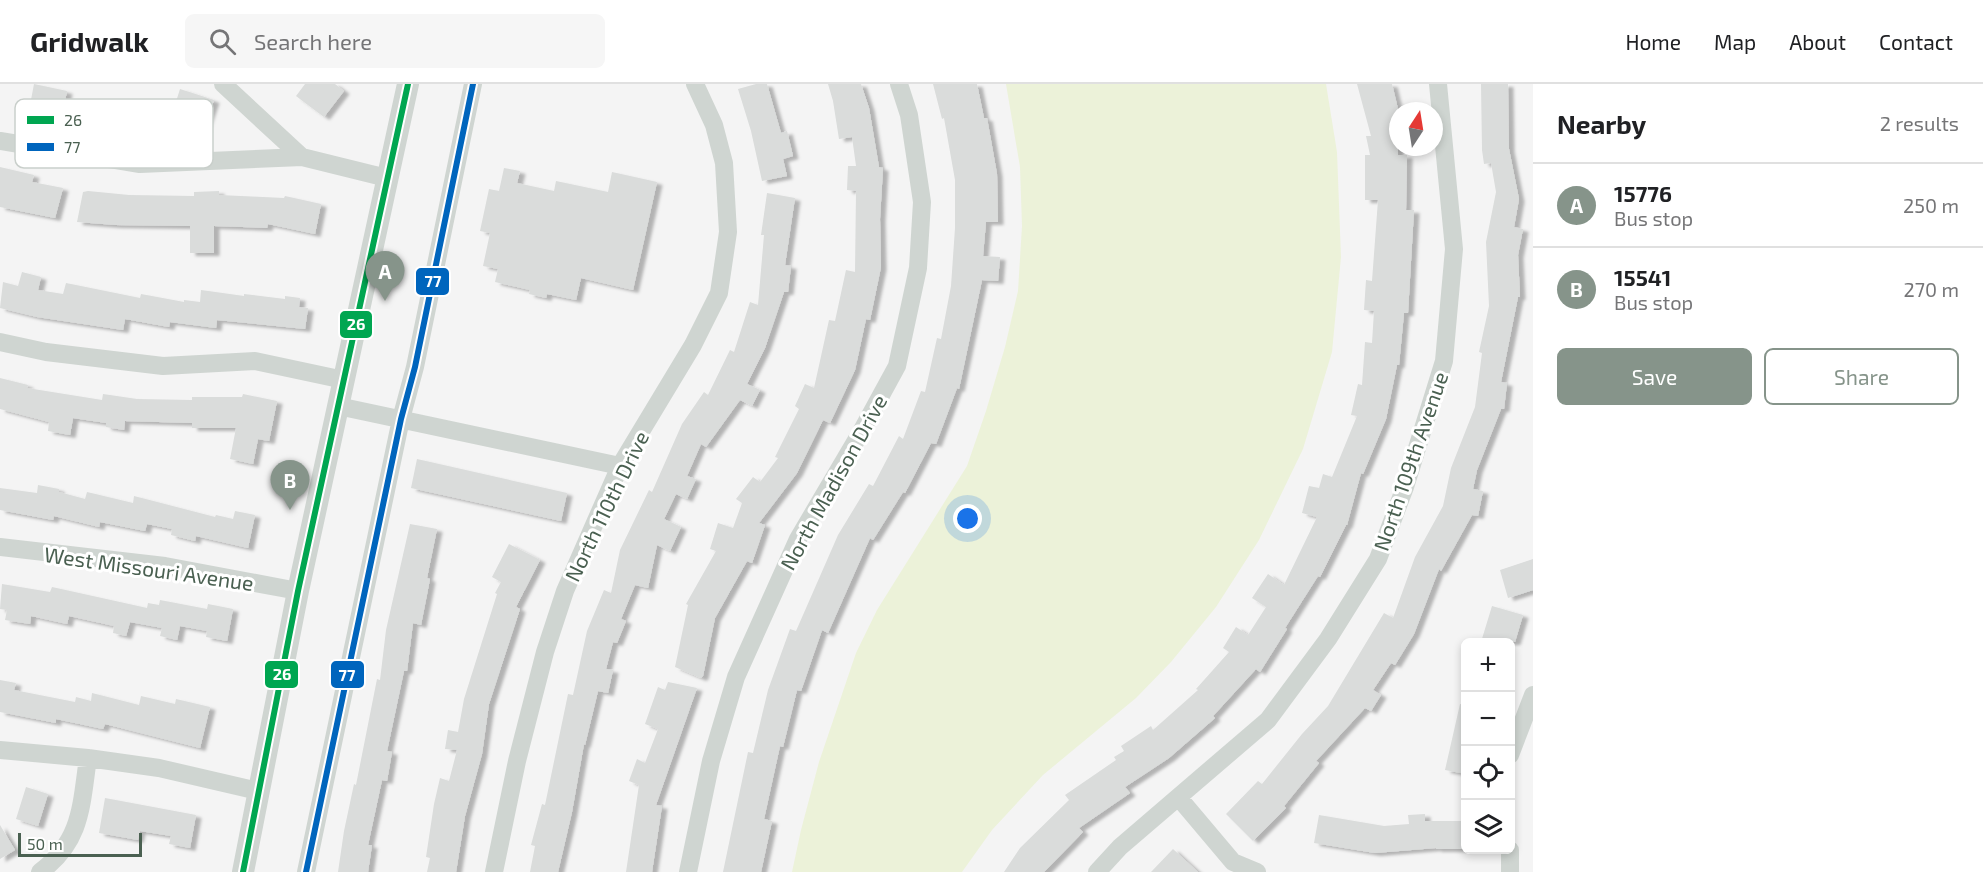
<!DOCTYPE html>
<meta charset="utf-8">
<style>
:root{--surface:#fff;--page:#f6f6f6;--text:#202124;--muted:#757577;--line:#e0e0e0;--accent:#86948a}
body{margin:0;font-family:"Exo 2",sans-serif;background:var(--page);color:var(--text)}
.controls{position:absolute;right:18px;bottom:18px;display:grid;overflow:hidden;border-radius:9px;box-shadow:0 3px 9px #0003}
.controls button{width:54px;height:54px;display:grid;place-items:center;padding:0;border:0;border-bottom:2px solid var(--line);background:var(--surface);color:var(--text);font:30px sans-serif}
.compass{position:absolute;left:1389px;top:18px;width:54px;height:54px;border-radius:50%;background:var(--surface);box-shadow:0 3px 9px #0003;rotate:12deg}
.scale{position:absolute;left:18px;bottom:15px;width:124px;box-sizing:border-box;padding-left:6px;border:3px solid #4a6051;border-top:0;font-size:16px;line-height:21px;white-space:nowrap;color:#4a6051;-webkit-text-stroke:4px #fff;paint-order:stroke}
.you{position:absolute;left:968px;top:435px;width:21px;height:21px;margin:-15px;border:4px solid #fff;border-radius:50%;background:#1a73e8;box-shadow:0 0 0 9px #1a73e833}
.badge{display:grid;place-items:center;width:39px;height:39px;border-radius:50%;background:var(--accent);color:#fff;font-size:20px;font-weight:700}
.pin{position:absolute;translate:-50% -50px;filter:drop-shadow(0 2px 3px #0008)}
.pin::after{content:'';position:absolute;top:32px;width:21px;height:18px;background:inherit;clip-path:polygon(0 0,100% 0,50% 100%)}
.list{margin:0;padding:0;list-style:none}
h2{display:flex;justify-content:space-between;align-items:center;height:78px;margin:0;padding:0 24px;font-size:26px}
h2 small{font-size:20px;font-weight:400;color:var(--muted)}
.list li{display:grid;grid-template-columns:39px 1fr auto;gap:18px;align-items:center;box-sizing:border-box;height:84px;padding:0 24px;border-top:2px solid var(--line)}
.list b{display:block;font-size:22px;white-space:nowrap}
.list p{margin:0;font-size:20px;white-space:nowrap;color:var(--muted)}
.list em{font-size:20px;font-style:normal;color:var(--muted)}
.actions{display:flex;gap:12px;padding:18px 24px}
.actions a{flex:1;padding:14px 0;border:2px solid var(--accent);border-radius:9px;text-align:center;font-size:21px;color:var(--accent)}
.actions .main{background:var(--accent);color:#fff}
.icon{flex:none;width:33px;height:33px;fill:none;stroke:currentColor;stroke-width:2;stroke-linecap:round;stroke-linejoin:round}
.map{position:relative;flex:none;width:1533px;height:788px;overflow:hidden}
header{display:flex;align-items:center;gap:36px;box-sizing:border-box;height:84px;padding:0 30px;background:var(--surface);border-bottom:2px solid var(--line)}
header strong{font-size:28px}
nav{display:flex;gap:33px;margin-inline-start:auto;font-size:21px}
.search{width:420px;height:54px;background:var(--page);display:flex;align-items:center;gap:15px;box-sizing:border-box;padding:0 21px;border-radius:9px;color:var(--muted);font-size:22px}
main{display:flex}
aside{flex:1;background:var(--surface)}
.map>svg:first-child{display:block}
</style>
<header>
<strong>Gridwalk</strong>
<div class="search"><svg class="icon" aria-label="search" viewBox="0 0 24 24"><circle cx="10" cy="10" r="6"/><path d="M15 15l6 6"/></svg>Search here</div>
<nav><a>Home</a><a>Map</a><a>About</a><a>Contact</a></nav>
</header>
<main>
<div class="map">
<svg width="1533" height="788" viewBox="0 0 1533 788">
<defs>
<filter id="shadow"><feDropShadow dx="5.5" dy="3" stdDeviation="1.5" flood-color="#0004"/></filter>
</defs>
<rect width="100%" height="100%" fill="#f4f4f4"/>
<path fill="#ecf2d9" d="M1006,0H1326L1337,68L1341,173L1332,268L1303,365L1259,456L1216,523L1171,578L1136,614L1043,691L992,746L962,788H792L801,746L819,678L856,569L877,526L967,382L986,327L1005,263L1018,207L1022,142L1020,83Z"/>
<path fill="#dadcdb" filter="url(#shadow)" d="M34,0L67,7L63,28L30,21Z
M305,0H335L344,7L324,33L296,12Z
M756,0H767L781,49L787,47L793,72L783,75L787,92L762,97L751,47L738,5Z
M828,0H861L869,24L879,83L883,84L880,135L881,183L870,236L866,235L855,286L830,339L823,336L797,389L759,439L765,441L752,479L747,477L715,534L703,592L701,594L675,583L688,521L686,520L716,467L710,465L718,439L733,444L742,419L736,415L753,393L760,398L778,374L775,373L799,325L795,322L805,300L814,304L829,236L835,237L846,186L855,188L856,107L847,106L848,82H856L852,53L839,55L833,17Z
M933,0H977L984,34H987L997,90L998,138H986L983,172L1000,173L998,197L982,196L959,305L957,304L936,360L931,359L905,409L903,408L873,456L870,454L828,549L822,546L801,607L797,606L783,663L780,662L764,735L772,737L761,788H723L748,668L753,669L768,606L790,545L796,547L838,451L869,400L873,402L899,352L903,355L921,307L925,308L937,254L941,255L951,202L955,144V96L944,34L942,35Z
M1357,0H1392L1398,25V71H1407L1406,126H1414L1408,229H1404L1399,281H1397L1386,335L1363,390L1361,389L1347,441H1346L1320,493L1318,492L1285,544L1287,545L1260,588L1256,585L1213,632L1215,634L1169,674L1125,703L1130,709L1079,744L1083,748L1044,788H1004L1020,764L1069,716L1065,711L1116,676L1114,673L1124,667L1121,662L1151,642L1153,646L1198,606L1196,605L1229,568L1223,564L1236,543L1248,551L1266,523L1252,514L1268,490L1284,501L1317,433L1302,429L1309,402L1319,404L1323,390L1332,393L1357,332L1351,331L1358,300L1362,301L1365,258L1372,259L1374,227L1364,226L1366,196L1372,197L1378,116H1365V71H1370L1366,52H1371Z
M1481,0H1508L1509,65L1519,115L1514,143L1523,145L1518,171L1520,213H1518L1501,298L1507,299L1504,325H1501L1477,386L1473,405L1483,407L1478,432L1472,431L1441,487L1439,485L1414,550L1395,581L1391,579L1373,606L1381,611L1371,627L1365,624L1316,677L1319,679L1284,722L1286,724L1253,757L1226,730L1258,697L1262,700L1302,650L1328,622L1384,529L1393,534L1415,473L1443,422L1451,384L1475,323L1482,269L1479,268L1489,222L1486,158L1496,108L1491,79L1484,80L1482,66Z
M180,5L214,16L203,49L168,37L166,42L150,36L156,18L174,24Z
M0,83L34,91L32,98L63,104L55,134L0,123Z
M504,84L520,87L517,99L554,107L556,97L608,108L612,88L657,98L633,206L581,194L576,216L547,210L546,214L529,210L530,206L495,198L498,185L483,182L490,149L480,147L489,105L499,107Z
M88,107L129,111L194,112V108L219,107V111L284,114L285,112L321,120L315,150L268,140L267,144L214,142V169H190V142L116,141L77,138L83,108Z
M767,109L795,114L785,181L791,182L788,208H784L765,264L747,300L760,306L752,322L740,316L706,363L701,360L687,392L696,395L687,415L676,410L664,435L681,443L670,467L657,461L648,504L635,501L621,535L626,537L617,559L613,558L606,585L613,586L608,609L598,607L585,661L584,660L572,728L558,788H530L535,762L531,761L542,720L545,721L568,610L573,611L587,547L604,506L611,509L620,466L649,406L652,408L682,340L704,308L708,311L730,266L734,268L750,218L758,221L764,151H761Z
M22,188L41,193L38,206L63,210L66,199L140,214L141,210L184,218V216L200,218L201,206L244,212V210L285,215V212L300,214L299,223L308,224L305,245L217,236L216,244L170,238L169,243L125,235L123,246L37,233L0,224L3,198L18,202Z
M0,294L28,301L27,304L102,316L103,310L137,315L192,316V313H242L243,310L277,317L269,357L258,355L253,380L230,375L236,344H192V339L125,337L124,346L106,343V339L73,334L70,351L48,347L49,338L0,325Z
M417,375L567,409L561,437L411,404Z
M38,401L59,405V408L85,415L87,408L133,419L134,412L215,433L216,431L233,435L235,427L255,431L248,464L196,452L195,457L171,451L172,445L147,440L145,447L100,438L99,443L54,432L53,436L0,426V404L37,409Z
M410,440L437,445L427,494L430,495L421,541L413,539L407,587H404L387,667L392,668L387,697L382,696L368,761H372L368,788H338L344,747L354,700L356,701L377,595L380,596L386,546Z
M509,460L540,476L516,523L520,525L489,620L482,670L465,732L456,788H427L430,774L426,773L434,720L440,694L449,697L457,666L445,665L448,646L458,648L464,615L497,510L495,509L501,498L492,493Z
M1533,475V506L1508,514L1500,486Z
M2,500L50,508L52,503L147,524L148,519L159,521L160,516L207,525L208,520L233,525L227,557L206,553L207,547L180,542L177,556L160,552L162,544L130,538L126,552L113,549L114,542L69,532L67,540L31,532L30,540L5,536L7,526L0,525Z
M1492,522L1523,531L1515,558H1481Z
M0,596L16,599L14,606L75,618L76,613L91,617L92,609L139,621L141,612L175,620L176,615L210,623L200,664L105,640L103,645L56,635V639L0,628Z
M668,598L697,604L656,721L662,722L652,788H626L639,701L629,697L637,675L645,679L658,645L645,640L658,603L665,606Z
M1460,620L1466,621V690L1445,686Z
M26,703L48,710L38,742L16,735Z
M105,714L196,731L190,764L169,760L171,752L140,747L138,756L99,749Z
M1425,730V737H1466V765H1436V764L1375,769L1314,759L1319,731L1384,742L1409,740L1408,731Z
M0,741L15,766L0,775Z
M1173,765L1198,788H1151Z"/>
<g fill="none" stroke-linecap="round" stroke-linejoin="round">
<path stroke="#cfd5d1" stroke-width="18" d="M223,0L302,73L387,94
M0,57L140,80L302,73
M0,258L46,268L163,282L255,277L344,296
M338,322L620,382
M0,463L165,482L298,507
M0,666L88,674L159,684L258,707
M1510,671L1533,611
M1179,714L1233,778L1257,788
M40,788C82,757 81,722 88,674
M306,788L401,335L415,283L473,0
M494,788L517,677L545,568L565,507L620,382L693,261L719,209L728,148L724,79L714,41L695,0
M688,788L711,677L736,593L798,455L861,348L897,282L918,184L922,118L909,31L899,0
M1097,788L1120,763L1268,636L1328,555L1378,475L1405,403L1444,277L1454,165L1438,0
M1510,788V766"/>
<path stroke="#cfd5d1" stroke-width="22" d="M243,788L298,507L408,0"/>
<g stroke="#fff" stroke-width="10">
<path id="bus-1" d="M243,788L298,507L408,0"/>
</g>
<g stroke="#fff" stroke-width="10">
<path id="bus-2" d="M306,788L401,335L415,283L473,0"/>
</g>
<use href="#bus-1" stroke="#00a651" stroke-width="6"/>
<use href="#bus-2" stroke="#0065bd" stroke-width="6"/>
</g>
<g text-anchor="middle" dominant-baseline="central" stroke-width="6" stroke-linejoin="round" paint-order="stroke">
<g font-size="21" fill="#4a6051" stroke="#fff">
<text transform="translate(1410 377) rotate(-71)">North 109th Avenue</text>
<text transform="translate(833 398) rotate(-61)">North Madison Drive</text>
<text transform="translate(606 422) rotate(-64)">North 110th Drive</text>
<text transform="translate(149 484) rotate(8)">West Missouri Avenue</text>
</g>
</g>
<rect x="15" y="15" width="198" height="69" rx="9" fill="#fff" stroke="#c9cfcb" stroke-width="1.5"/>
<rect x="27" y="32" width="27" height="8" fill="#00a651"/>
<rect x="27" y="59" width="27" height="8" fill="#0065bd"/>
<g font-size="16" fill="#4a6051">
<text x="64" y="42">26</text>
<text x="64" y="69">77</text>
</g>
<g stroke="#fff" stroke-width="2">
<rect x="415" y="183" width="35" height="29" rx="6" fill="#0065bd"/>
<rect x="339" y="226" width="34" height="29" rx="6" fill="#00a651"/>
<rect x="264" y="576" width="35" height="29" rx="6" fill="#00a651"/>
<rect x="330" y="576" width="35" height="29" rx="6" fill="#0065bd"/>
</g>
<g font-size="16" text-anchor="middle" font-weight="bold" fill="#fff">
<text x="433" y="203">77</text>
<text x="356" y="246">26</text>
<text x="282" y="596">26</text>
<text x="347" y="597">77</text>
</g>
</svg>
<div class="controls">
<button>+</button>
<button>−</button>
<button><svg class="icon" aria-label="locate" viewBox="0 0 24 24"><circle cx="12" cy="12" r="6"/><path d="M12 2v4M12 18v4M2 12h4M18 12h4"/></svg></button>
<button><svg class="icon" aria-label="layers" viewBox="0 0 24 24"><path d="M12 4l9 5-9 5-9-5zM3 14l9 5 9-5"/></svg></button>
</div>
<svg class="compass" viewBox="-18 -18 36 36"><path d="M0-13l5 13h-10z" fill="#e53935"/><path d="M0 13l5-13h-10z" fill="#757577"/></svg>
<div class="scale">50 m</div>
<div class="you"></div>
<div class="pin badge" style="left:385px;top:217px">A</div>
<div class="pin badge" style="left:290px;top:426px">B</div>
</div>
<aside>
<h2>Nearby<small>2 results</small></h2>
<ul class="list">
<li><span class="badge">A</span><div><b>15776</b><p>Bus stop</p></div><em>250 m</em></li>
<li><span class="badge">B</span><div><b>15541</b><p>Bus stop</p></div><em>270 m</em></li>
</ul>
<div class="actions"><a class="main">Save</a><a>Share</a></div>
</aside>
</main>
